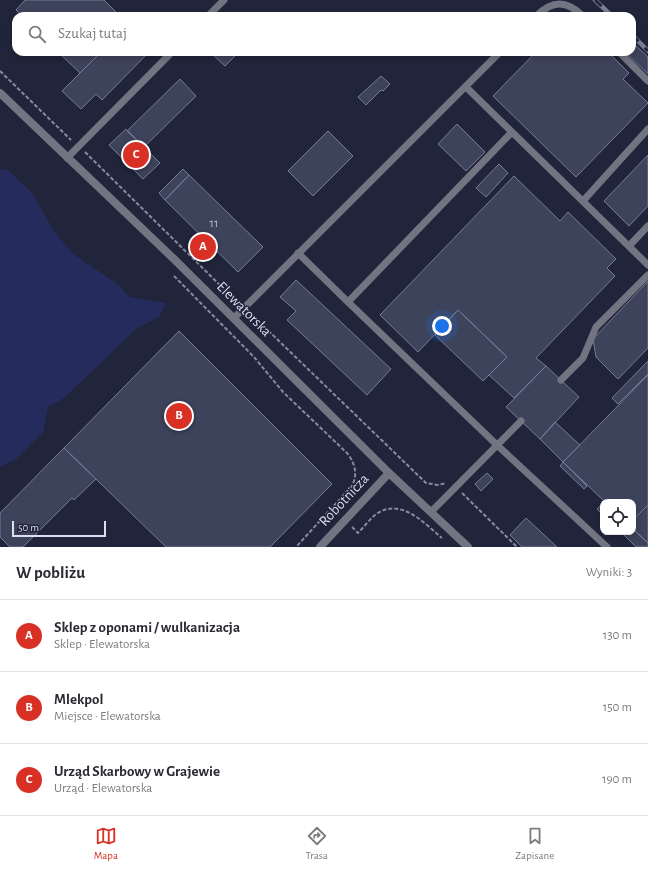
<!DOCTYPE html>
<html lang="pl">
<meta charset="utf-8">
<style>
:root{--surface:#fff;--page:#f7f7f7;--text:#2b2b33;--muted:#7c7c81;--line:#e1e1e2;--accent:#d93025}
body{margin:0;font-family:"Alegreya Sans",sans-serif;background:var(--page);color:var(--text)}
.controls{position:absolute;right:12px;bottom:12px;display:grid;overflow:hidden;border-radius:8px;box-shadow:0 2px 6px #0003}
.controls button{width:36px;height:36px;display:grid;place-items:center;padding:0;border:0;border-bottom:1px solid var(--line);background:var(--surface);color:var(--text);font:20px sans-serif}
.scale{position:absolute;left:12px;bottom:10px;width:94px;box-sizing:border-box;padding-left:4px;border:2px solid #dbdfee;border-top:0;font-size:11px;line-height:14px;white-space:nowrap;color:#dbdfee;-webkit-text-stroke:3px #21253b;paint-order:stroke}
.you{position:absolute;left:442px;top:326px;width:14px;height:14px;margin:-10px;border:3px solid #fff;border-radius:50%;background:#1a73e8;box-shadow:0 0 0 6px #1a73e833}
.badge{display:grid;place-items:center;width:26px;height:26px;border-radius:50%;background:var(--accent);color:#fff;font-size:13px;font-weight:700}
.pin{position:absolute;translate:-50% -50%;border:2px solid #fff;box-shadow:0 1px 4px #0006}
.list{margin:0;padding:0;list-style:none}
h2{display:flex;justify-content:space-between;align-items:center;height:52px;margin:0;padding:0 16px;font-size:17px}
h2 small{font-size:13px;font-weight:400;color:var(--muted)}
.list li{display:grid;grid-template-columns:26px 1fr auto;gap:12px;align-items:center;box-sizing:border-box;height:72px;padding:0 16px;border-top:1px solid var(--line)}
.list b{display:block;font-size:15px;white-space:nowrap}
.list p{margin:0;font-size:13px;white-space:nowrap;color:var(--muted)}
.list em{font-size:13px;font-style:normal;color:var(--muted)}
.icon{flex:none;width:22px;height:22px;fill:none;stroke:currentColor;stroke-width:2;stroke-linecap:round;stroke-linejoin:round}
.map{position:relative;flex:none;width:648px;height:547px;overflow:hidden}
.search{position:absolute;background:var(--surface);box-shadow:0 2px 6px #0003;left:12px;right:12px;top:12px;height:44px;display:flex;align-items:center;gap:10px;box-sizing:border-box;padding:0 14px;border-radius:12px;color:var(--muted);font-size:15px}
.sheet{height:268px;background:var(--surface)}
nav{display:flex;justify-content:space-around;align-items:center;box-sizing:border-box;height:56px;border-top:1px solid var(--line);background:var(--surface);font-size:11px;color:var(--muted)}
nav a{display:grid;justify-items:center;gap:2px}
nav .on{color:var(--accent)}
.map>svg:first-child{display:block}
</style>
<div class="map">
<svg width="648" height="547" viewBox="0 0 648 547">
<rect width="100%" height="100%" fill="#21253b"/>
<path fill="#252b5d" d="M0,169L8,170L32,193L55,233L73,254L119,285L129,297L166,303L159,317L136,329L64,398L48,407L43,432L16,459L0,467Z"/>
<path fill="#3e435c" stroke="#757c97" d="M25,0H104L120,16H22L16,10Z
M632,42L648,57V74L625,52H632Z
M58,52H101L80,73Z
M101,52H149L102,100L96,94L81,109L62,91Z
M210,52H239L225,66Z
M536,52H608L629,73L623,79L648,103L576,177L493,96Z
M381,76L390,84L383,91L381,90L366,105L358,97Z
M180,79L196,96L144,147L127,131Z
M457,124L485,152L466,171L438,144Z
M126,129L160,163L143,179L109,145Z
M328,131L353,156L313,196L288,171Z
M648,155V206L629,226L604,201Z
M499,164L508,173L486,197L476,188Z
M183,169L189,175L165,200L159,193Z
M189,175L263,247L238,272L165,200Z
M514,176L560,221L568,212L616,259L607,268L615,276L536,358L546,366L514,398L489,375L507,357L458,310L418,352L380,315Z
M296,280L391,369L367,395L287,320L296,311L280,297Z
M648,281V348L618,379L596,357L593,339Z
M458,310L507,357L483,381L435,335Z
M179,331L332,484L270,547H166L64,448Z
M648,361V374L618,404L612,398Z
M546,366L579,397L540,439L506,407Z
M648,375V505L633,520V502H605L563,462Z
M555,422L580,445L563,462L540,439Z
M64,448L96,479L74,500L72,498L23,547H10L0,537V513Z
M563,462L587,486L584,489L560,466Z
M487,473L493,479L481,491L475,484Z
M603,503V515L597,509Z
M648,505V543L633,529V520Z
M526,518L557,547H522L510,535Z
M633,529L648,543V547H636L621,532H633Z"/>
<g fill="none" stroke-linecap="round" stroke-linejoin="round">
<path stroke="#878b9d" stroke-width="2" stroke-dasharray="4 2" stroke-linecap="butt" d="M0,71L71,140
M85,152L237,302
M174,276L254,357L283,392L347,453C355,463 358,474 352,486L296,547
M251,314L426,483L438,485L446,483
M462,493L517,547
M332,508L339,514
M352,527L358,533C364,527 369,520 375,515C400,496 424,523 442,538"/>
<path stroke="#727581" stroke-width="7" d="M208,16L224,0
M536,16C553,0 566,0 583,16
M619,52L648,81
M466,87L648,265
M512,132L348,302L497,445L607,547
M67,158L172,52
M583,201L648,129
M629,246L648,226
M298,253L348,302
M234,318L500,52
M561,380L583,358L596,327L648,275
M431,512L521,421"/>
<path stroke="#727581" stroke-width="8" d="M0,93L175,260L389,473"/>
<path stroke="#727581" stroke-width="8" d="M320,547L389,473L468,547"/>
<g stroke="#7b7f91" stroke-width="4.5">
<path id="rail" d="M595,0L612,16
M632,35L648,51"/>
</g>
<use href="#rail" stroke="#21253b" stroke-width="3" stroke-dasharray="9" stroke-linecap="butt"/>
</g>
<g text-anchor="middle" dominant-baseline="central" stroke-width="3" stroke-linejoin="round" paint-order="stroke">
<g font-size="13" fill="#b4b8ca">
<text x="214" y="223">11</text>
</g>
<g font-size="15" fill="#dbdfee" stroke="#21253b">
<text transform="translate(244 309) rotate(45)">Elewatorska</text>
<text transform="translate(344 500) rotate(-47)">Robotnicza</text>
</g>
</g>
</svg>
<div class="controls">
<button><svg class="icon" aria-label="locate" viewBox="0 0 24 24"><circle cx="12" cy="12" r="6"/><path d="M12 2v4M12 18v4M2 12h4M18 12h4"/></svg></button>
</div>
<div class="scale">50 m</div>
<div class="you"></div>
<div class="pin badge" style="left:203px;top:247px">A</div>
<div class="pin badge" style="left:179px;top:416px">B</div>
<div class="pin badge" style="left:136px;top:155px">C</div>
<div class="search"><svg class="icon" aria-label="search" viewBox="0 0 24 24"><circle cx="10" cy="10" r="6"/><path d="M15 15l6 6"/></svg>Szukaj tutaj</div>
</div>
<section class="sheet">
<h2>W pobliżu<small>Wyniki: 3</small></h2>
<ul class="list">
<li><span class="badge">A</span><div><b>Sklep z oponami / wulkanizacja</b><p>Sklep · Elewatorska</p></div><em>130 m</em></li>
<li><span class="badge">B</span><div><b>Mlekpol</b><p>Miejsce · Elewatorska</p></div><em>150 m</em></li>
<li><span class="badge">C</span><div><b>Urząd Skarbowy w Grajewie</b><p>Urząd · Elewatorska</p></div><em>190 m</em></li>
</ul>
</section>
<nav>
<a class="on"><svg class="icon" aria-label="map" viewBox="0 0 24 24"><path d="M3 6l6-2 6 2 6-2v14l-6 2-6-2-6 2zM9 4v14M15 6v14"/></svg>Mapa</a>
<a><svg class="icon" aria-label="directions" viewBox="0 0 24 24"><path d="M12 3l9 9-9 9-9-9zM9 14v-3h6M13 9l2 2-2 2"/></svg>Trasa</a>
<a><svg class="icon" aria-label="saved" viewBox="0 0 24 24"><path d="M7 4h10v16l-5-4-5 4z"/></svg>Zapisane</a>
</nav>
